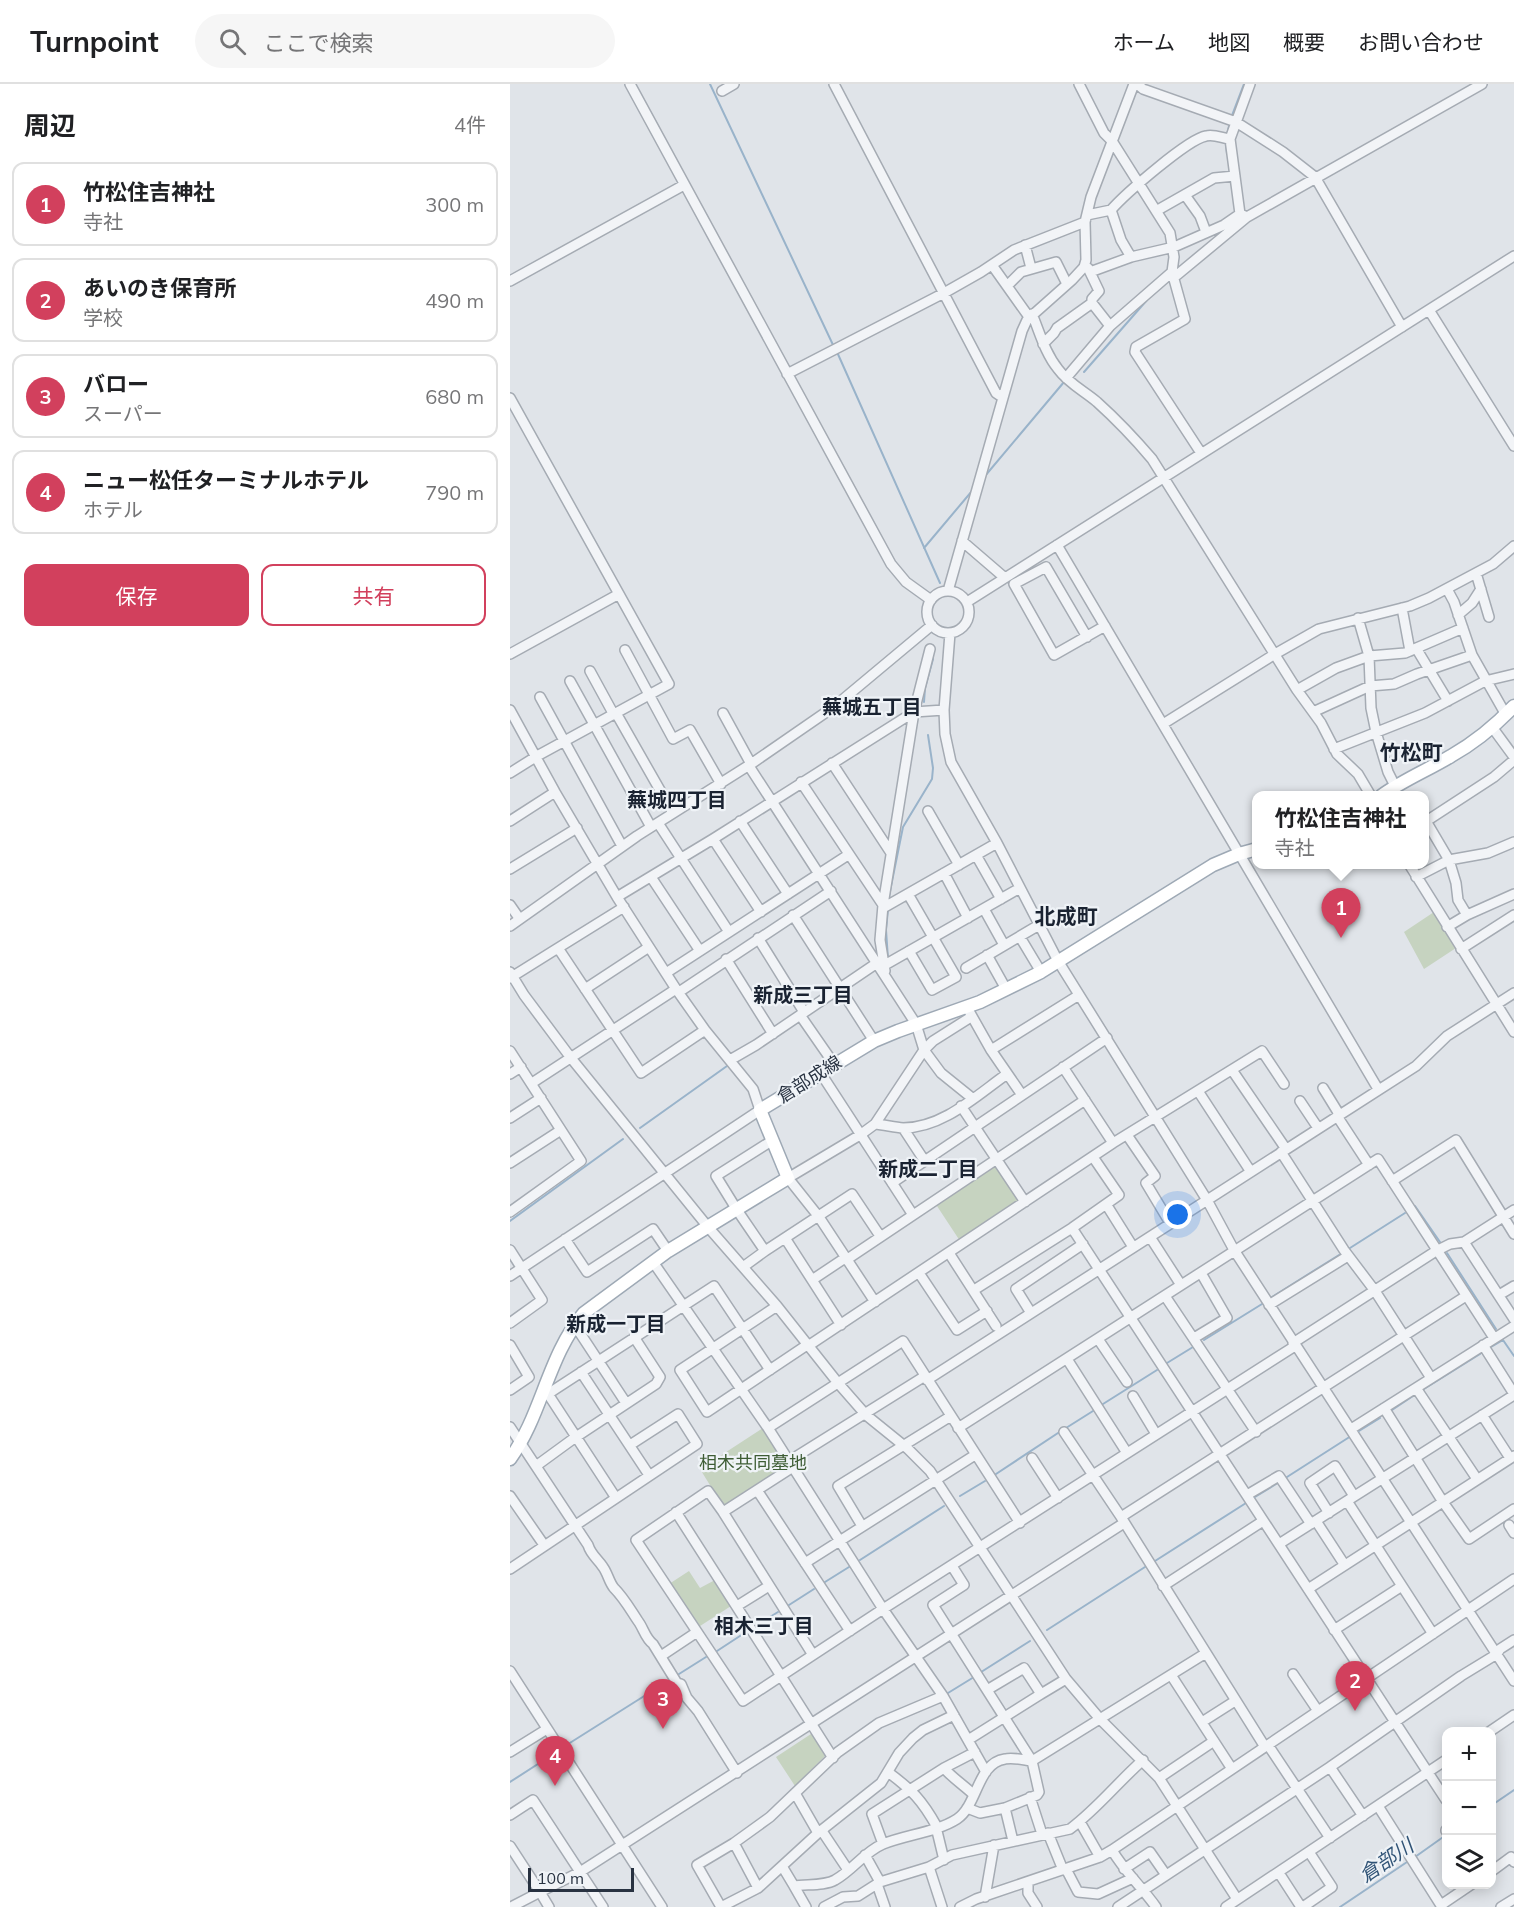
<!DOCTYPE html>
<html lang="ja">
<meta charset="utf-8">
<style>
:root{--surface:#fff;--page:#f6f6f6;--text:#202124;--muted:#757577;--line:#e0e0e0;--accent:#d2405d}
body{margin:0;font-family:Mulish,"Noto Sans JP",sans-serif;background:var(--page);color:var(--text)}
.controls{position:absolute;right:18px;bottom:18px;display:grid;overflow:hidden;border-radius:12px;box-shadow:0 3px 15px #0003}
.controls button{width:54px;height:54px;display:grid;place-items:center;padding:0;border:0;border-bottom:2px solid var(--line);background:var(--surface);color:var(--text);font:30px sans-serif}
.scale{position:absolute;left:18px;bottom:15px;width:106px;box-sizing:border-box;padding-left:6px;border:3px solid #283241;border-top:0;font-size:16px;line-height:21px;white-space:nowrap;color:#283241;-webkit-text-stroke:4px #eff3f7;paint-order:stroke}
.you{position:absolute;left:668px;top:1131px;width:21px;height:21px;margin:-15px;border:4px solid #fff;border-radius:50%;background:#1a73e8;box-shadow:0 0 0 9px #1a73e833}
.badge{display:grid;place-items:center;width:39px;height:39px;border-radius:50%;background:var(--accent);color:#fff;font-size:20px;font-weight:700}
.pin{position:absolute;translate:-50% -50px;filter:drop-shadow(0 2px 3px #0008)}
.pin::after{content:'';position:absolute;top:32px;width:21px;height:18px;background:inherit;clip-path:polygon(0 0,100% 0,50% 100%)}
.popup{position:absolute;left:742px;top:707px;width:177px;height:78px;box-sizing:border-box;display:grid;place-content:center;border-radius:12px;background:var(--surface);filter:drop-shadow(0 2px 4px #0005);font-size:20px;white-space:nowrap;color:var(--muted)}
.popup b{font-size:22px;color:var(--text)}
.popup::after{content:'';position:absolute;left:50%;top:100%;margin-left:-12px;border:12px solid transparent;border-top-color:var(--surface)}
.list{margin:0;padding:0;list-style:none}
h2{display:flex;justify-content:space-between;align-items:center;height:78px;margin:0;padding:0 24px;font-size:26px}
h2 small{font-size:20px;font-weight:400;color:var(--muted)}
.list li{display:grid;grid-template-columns:39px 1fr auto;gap:18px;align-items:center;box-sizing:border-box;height:84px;margin:0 12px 12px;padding:0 12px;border:2px solid var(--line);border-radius:12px}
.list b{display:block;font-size:22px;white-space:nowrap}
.list p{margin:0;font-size:20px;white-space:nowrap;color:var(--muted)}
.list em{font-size:20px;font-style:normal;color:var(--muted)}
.actions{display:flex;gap:12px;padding:18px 24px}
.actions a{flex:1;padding:14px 0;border:2px solid var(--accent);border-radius:12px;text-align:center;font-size:21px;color:var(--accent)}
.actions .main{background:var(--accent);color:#fff}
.icon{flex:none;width:33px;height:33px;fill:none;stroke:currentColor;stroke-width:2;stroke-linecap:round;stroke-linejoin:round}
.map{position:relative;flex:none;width:1004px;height:1823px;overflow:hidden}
header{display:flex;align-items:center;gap:36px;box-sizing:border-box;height:84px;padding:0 30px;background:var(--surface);border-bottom:2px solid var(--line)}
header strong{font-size:28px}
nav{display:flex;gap:33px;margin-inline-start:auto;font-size:21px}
.search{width:420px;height:54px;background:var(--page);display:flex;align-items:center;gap:15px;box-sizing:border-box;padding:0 21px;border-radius:33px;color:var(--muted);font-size:22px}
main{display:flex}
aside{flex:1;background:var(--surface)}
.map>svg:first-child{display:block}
</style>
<header>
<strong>Turnpoint</strong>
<div class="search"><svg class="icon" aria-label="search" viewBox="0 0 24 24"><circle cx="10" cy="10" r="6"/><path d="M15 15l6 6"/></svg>ここで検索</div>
<nav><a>ホーム</a><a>地図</a><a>概要</a><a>お問い合わせ</a></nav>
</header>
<main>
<aside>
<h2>周辺<small>4件</small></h2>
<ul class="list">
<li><span class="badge">1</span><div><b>竹松住吉神社</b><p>寺社</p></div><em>300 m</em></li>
<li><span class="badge">2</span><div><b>あいのき保育所</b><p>学校</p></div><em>490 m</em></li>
<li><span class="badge">3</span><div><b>バロー</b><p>スーパー</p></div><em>680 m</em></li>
<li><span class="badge">4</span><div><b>ニュー松任ターミナルホテル</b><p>ホテル</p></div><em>790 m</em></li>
</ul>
<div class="actions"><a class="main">保存</a><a>共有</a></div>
</aside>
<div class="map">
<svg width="1004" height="1823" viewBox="0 0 1004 1823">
<rect width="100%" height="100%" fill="#e0e4e9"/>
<path fill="#c6d3c0" d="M924,828L946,864L914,885L894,848Z
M484,1079L509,1117L450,1157L425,1119Z
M253,1344L275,1380L274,1384L216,1421L211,1419L190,1385Z
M179,1487L190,1504L205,1496L221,1522L187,1544L159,1500Z
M301,1650H306L316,1668L315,1672L285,1702L266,1673Z"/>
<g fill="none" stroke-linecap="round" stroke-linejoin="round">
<path stroke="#99b3ca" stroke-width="2" d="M200,0L324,263
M721,34L734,0
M717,52L719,42
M716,58L717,70
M327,268L430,499
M574,288L637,216
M475,392L554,298
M414,464L462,407
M414,618L415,604L423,575
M379,812L393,743L422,695L423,684L418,651
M378,825L376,846L378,875
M130,1044L217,982
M905,1122L930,1158
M0,1137L113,1055
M840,1164L895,1129
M937,1169L986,1245
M762,1213L829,1171
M694,1256L752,1220
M981,1263L993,1256L1004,1272
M657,1279L683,1263
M914,1305L970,1270
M593,1320L647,1286
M882,1326L903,1312
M556,1344L583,1327
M849,1347L870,1334
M486,1390L551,1347
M777,1393L841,1352
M450,1412L475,1397
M745,1413L766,1400
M350,1476L434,1422
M645,1477L736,1419
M315,1498L339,1483
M279,1521L304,1505
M247,1541L268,1528
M537,1546L635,1483
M207,1567L236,1548
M169,1590L196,1573
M468,1590L520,1557
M438,1609L464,1593
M55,1662L158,1597
M0,1698L45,1669
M982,1721L1004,1706
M905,1773L936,1751
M830,1823L900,1776"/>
<g stroke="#a5abb3" stroke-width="12">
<path id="minor" d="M120,0L381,480L396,498L421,516
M324,0L486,309L492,313
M569,0L594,49L602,57L660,149L664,173L662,188L675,235L626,263L625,268L691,369
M627,0L633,5L726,38L773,68L805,93L892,243
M212,7L224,0
M675,111L690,132L696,148
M646,127L704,94L725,92
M730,130L720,55L740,0
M577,131L601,126
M515,161L521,184
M621,173L611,156L601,126C615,110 678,55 696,52C704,50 712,54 720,55
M482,181L519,233
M580,188L621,173L664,163L714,141L730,130L737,133
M662,188L667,191L737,133L972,0
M0,197L174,101
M497,202L511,188L546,178L557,200
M582,219L600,242
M919,226L1004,362
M522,230C530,249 535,269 548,285C558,299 574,307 587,318C607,336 625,355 642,375L787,606L811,639L827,670L848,690L861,712
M533,260L544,249L547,244L582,219V215L589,207L578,184
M277,290L434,209L471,188L504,166L575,138
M556,294L600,242L662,188
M0,314L159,600L27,672L0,689
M452,457L495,494
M547,461L868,1005
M966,489L979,533
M937,505L944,518L962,571L996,631
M438,507L512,247L517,236L562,196L574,183L576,176L575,138L581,113L624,0
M417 528a21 21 0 1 1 42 0a21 21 0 1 1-42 0Z
M457,518L1004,172
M892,524L900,567
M948,531L962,519L971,505
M848,534L859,572L861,624L866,648L878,688L885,702
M440,549L434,626L435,650L441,678L487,759L548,877L697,1116L724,1166L1004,1597
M577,553L536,483L504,500L544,571L595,542
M906,564L938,617
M115,566L163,655L180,646L211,700
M0,570L109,510
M80,587L104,631
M60,597L141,743
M787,606L826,584L859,572L895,569L953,544
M30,613L112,762
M0,626L45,708L107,813L166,905L195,946L243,1005L250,1026L0,1192
M803,628L860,602L884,600L907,590L962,571
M106,629L163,729
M213,629L241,680
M653,640L765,570L809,545L900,522L919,514L983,480L1004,462
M982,643L1004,673
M824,665L915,629L975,597L1004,590
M322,679L381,769
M239,682L406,940L414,966L365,1040L350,1051L278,1094L309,1133L365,1218
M291,698L373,821
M418,727L449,781
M0,737L45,708
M230,737L278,810
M916,737L939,776L946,799L948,816L957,831
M915,738L984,693L1004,676
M148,739L219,848
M203,755L251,828
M466,771L491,815
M899,780L1004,948
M0,785L67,744
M434,789L458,834
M141,793L190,867
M906,793L939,776L978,769L1004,758
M398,810L446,893L422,906L399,867
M107,813L203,755L404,628L434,626
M0,821L9,834
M114,823L48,864L131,989L195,946
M373,824L487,759
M474,825L494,861
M283,831L364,957
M0,842L127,752L241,680L325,622L422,541
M937,843L957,831L1004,810
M510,853L531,888
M248,854L294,928
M951,865L1004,831
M477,871L496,905
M216,875L263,950
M373,882L510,804
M456,884L529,841
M375,887L370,856L373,821L404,628L420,565
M0,888L14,911L61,974L198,1143L267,1222L328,1299L356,1331L398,1365L420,1387L556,1595L590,1635L649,1694L727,1815
M156,889L338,771
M0,894L48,864
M75,905L139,863
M169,908L321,807
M459,927L481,966L512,1011
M290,931L324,980
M461,933L423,957L414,966L431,989L462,1014
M481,966L569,911
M0,967L71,1077L0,1128
M220,976L246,961L367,879
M553,983L603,1059
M722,986L776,1065
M310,988L403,1131
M0,990L11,983
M22,999L166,905
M813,1004L829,1030
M688,1007L741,1088
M790,1017L808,1044
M451,1022L515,1118
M827,1032L859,1081
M0,1034L31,1014
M365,1040C374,1041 384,1043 393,1044C433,1044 467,1011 497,990
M393,1044L414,1076
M617,1051L645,1092L636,1099L660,1139
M263,1056L206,1092L227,1126L255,1167L342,1110L370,1152
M771,1068L834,1166L865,1207L921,1294
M0,1079L51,1046
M882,1097L946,1056L1004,1150
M382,1099L597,954
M596,1120L623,1163
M562,1144L936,1716
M640,1153L671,1201
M275,1154L331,1241
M55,1155L77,1188L143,1145L158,1167
M954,1158L1004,1126
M0,1166L32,1216L0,1239
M439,1169L486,1242
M336,1176L575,1016
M143,1178L258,1344L373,1525L785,1262
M233,1183L255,1167
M409,1189L447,1246L477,1227
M302,1196L335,1174
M464,1206L562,1144L609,1111L583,1073
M989,1211L1004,1202
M655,1212L746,1348
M759,1221L838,1172
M267,1222L170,1286L197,1328L297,1261
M521,1229L506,1205L573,1160
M64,1240L116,1319
M684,1254L717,1234L691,1189
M588,1255L617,1298
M783,1259L926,1167L940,1160L954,1158L1004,1235
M0,1261L19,1293L0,1306
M973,1261L1004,1310
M298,1262L603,1059L752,967L774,1000
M557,1275L617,1369
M71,1288L139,1391
M417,1296L906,982L937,952L1004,909
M906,1304L967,1395
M32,1310H38L47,1304L204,1202L260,1286
M38,1310L106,1414
M623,1312L646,1350
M874,1324L933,1418L959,1455L1004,1425
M972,1331L1000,1374
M0,1343L78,1461C81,1471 88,1475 93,1483C98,1490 99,1498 104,1504C114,1514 120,1525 128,1537C134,1545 135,1554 143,1560L167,1599L171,1600L177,1614L188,1627L227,1689
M258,1344L393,1257L510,1439
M448,1344L868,1075L984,1254
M841,1345L1004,1242
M554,1348L611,1433L755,1663
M522,1374L548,1414
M279,1377L415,1292
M26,1382L63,1355L146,1300L150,1293L124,1253
M283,1383L213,1428L303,1571
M247,1406L340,1547
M737,1411L769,1392L801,1440
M0,1412L34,1461
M837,1417L923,1550
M166,1428L271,1592L233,1617L126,1456L198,1407L213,1428
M819,1429L800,1399L825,1382L844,1412
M611,1433L956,1212
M806,1437L834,1480
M999,1441L1004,1449
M352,1442L328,1402L441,1332
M769,1460L1004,1311
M295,1479L465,1371
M442,1482L454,1501L423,1521L522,1677L529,1708L527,1711L495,1724L470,1729L457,1724
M0,1485L187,1360L168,1330L120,1361
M653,1502L753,1437
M798,1505L1004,1372
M227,1522L259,1502
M824,1546L892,1502
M151,1572L187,1548
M0,1587L152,1823
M783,1590L808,1627
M661,1591L722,1685
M531,1610L556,1595
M692,1638L725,1617
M979,1648L1004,1631
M458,1656L531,1610L514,1584L477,1606
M758,1661L820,1754
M0,1668L37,1645
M323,1674L271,1592L373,1525L433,1612L476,1688
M820,1683L951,1592L987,1570L990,1565L1004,1556
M434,1684C441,1693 455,1702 464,1711
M378,1688C402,1706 412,1716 427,1743
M649,1694L704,1657
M285,1709L308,1749
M520,1713L532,1750
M868,1722L932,1823
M495,1724L503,1757
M0,1731L23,1716L93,1823
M570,1738L590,1773
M426,1743L434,1776
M312,1747L338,1786
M936,1747V1746
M538,1749L553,1786
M373,1760L362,1730L434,1684L465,1668
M0,1762L30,1808L1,1823
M602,1766L1004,1495
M355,1771L370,1798
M272,1782L308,1749L371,1699L389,1669L403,1654L413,1646L444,1631
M419,1783L432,1823
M556,1785L568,1808L588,1810L623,1794
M614,1785L640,1768L656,1791
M982,1787L1001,1773L1004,1778
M769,1789L791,1823
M518,1798V1809L527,1823
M367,1800L375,1823
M284,1802L272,1782L248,1804L224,1759L260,1733L328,1668L369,1639L433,1612
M475,1813L484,1761
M931,1821L962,1800
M39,1823L30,1808L70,1788L614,1439
M211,1823L187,1781L224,1759
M211,1823L248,1804
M296,1823L284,1802C296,1800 315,1802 325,1796C343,1786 354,1768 373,1760C395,1751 427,1748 447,1735C468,1721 467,1679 495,1675C503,1673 514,1676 522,1677L696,1569
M314,1823L333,1813L348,1812L370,1798L419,1783L442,1771L560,1745C587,1725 608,1698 633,1676
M450,1823L466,1815L590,1773L602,1766C614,1787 632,1803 646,1823
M608,1823L820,1683L853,1732
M716,1823L936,1676
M793,1823L822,1803L799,1768
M991,1823L1004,1815"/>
</g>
<g stroke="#9ea9b5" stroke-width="15">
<path id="major" d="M871,712C893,696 918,686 941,672C964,659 986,641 1004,622
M0,1375C32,1331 38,1271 74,1229L158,1167L278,1094L250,1026L364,957L388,947L470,918L531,888L703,781L729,770L747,765"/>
</g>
<use href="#minor" stroke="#f2f4f7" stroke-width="9"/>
<use href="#major" stroke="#fff" stroke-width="12"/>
</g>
<g text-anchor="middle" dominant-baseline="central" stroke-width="4.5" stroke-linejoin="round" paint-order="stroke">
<g font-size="18" fill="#283241" stroke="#eff3f7">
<text transform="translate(299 995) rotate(-32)">倉部成線</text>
</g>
<g font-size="18" fill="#3e5d35" stroke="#eff3f7">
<text x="243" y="1378">相木共同墓地</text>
</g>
<g font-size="20" font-weight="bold" fill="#1a2332" stroke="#eff3f7">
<text x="362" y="622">蕪城五丁目</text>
<text x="167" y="715">蕪城四丁目</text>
<text x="293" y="910">新成三丁目</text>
<text x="418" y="1084">新成二丁目</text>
<text x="106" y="1239">新成一丁目</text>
<text x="254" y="1541">相木三丁目</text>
</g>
<g font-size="20" font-style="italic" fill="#305376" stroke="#eff3f7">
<text transform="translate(876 1776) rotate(-34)">倉部川</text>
</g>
<g font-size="21" font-weight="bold" fill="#1a2332" stroke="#eff3f7">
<text x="901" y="668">竹松町</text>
<text x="556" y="832">北成町</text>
</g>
</g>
</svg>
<div class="controls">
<button>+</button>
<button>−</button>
<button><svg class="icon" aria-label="layers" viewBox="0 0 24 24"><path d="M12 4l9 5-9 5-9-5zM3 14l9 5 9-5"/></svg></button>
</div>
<div class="scale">100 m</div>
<div class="you"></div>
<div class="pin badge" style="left:831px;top:854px">1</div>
<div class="popup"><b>竹松住吉神社</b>寺社</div>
<div class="pin badge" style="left:845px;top:1627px">2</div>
<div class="pin badge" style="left:153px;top:1645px">3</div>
<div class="pin badge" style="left:45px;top:1702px">4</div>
</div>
</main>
